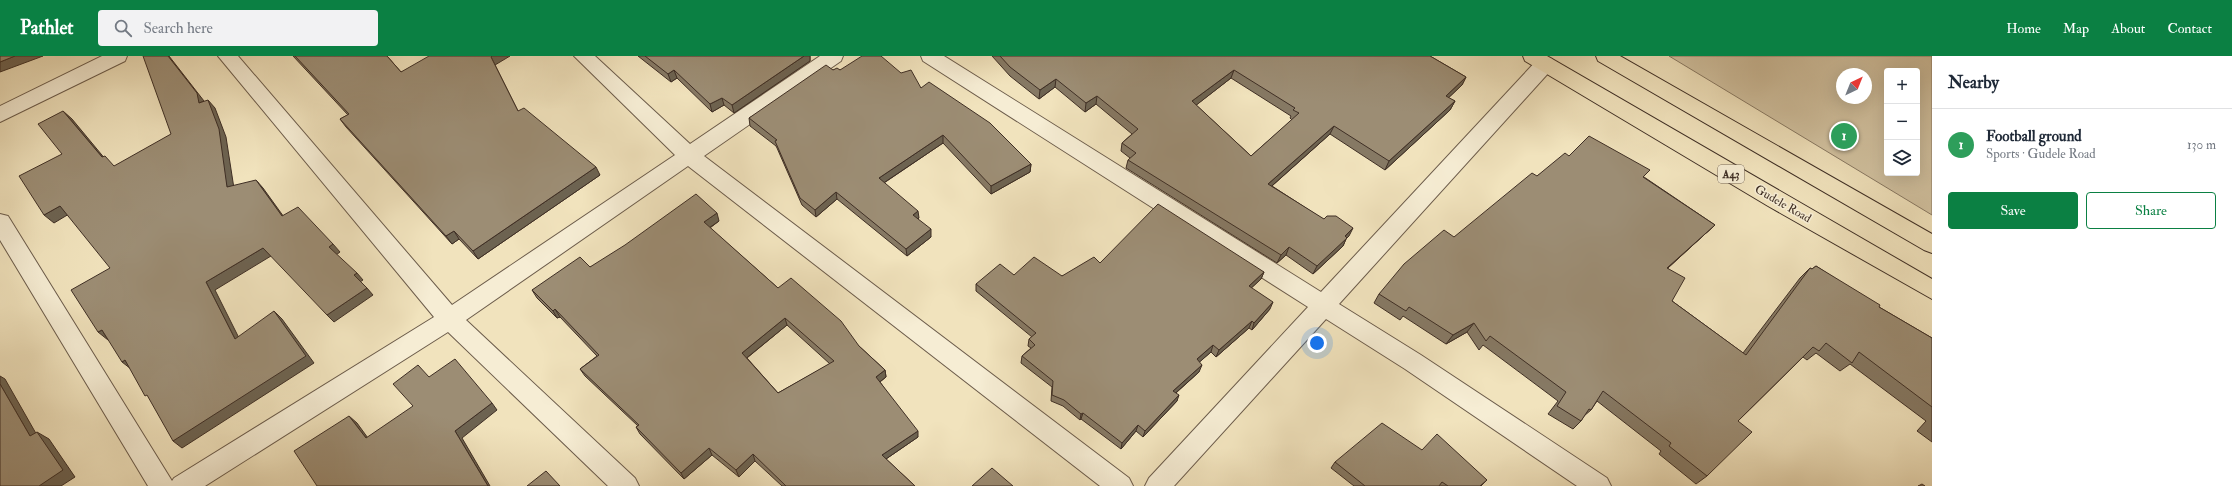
<!DOCTYPE html>
<meta charset="utf-8">
<style>
:root{--surface:#fff;--page:#f2f2f3;--text:#1f2937;--muted:#747a83;--line:#e0e1e3;--accent:#0b8043}
body{margin:0;font-family:"IM FELL Double Pica",serif;background:var(--page);color:var(--text)}
.controls{position:absolute;right:12px;top:12px;display:grid;overflow:hidden;border-radius:4px;box-shadow:0 4px 16px #0002}
.controls button{width:36px;height:36px;display:grid;place-items:center;padding:0;border:0;border-bottom:1px solid var(--line);background:var(--surface);color:var(--text);font:20px sans-serif}
.compass{position:absolute;left:1836px;top:12px;width:36px;height:36px;border-radius:50%;background:var(--surface);box-shadow:0 4px 16px #0002;rotate:43deg}
.you{position:absolute;left:1317px;top:287px;width:14px;height:14px;margin:-10px;border:3px solid #fff;border-radius:50%;background:#1a73e8;box-shadow:0 0 0 6px #1a73e833}
.badge{display:grid;place-items:center;width:26px;height:26px;border-radius:50%;background:var(--accent);color:#fff;font-size:13px;font-weight:700}
.pin{position:absolute;translate:-50% -50%;border:2px solid #fff;box-shadow:0 1px 4px #0006}
.list{margin:0;padding:0;list-style:none}
h2{display:flex;justify-content:space-between;align-items:center;height:52px;margin:0;padding:0 16px;font-size:17px}
h2 small{font-size:13px;font-weight:400;color:var(--muted)}
.list li{display:grid;grid-template-columns:26px 1fr auto;gap:12px;align-items:center;box-sizing:border-box;height:72px;padding:0 16px;border-top:1px solid var(--line)}
.list b{display:block;font-size:15px;white-space:nowrap}
.list p{margin:0;font-size:13px;white-space:nowrap;color:var(--muted)}
.list em{font-size:13px;font-style:normal;color:var(--muted)}
.actions{display:flex;gap:8px;padding:12px 16px}
.actions a{flex:1;padding:9px 0;border:1px solid var(--accent);border-radius:4px;text-align:center;font-size:14px;color:var(--accent)}
.actions .main{background:var(--accent);color:#fff}
.icon{flex:none;width:22px;height:22px;fill:none;stroke:currentColor;stroke-width:2;stroke-linecap:round;stroke-linejoin:round}
.map{position:relative;flex:none;width:1932px;height:430px;overflow:hidden}
header{display:flex;align-items:center;gap:24px;box-sizing:border-box;height:56px;padding:0 20px;background:var(--accent);color:#fff}
header strong{font-size:19px}
nav{display:flex;gap:22px;margin-inline-start:auto;font-size:14px}
.search{width:280px;height:36px;background:var(--page);display:flex;align-items:center;gap:10px;box-sizing:border-box;padding:0 14px;border-radius:4px;color:var(--muted);font-size:15px}
main{display:flex}
aside{flex:1;background:var(--surface)}
.map>svg:first-child{display:block}
</style>
<header>
<strong>Pathlet</strong>
<div class="search"><svg class="icon" aria-label="search" viewBox="0 0 24 24"><circle cx="10" cy="10" r="6"/><path d="M15 15l6 6"/></svg>Search here</div>
<nav><a>Home</a><a>Map</a><a>About</a><a>Contact</a></nav>
</header>
<main>
<div class="map">
<svg width="1932" height="430" viewBox="0 0 1932 430">
<rect width="100%" height="100%" fill="#f1e3bd"/>
<filter id="stains"><feTurbulence type="fractalNoise" baseFrequency=".005" numOctaves="4"/><feColorMatrix values="0 0 0 0 .2 0 0 0 0 .09 0 0 0 0 .02 0 0 0 .5 -.17"/></filter>
<radialGradient id="worn" r=".72"><stop offset=".6" stop-color="#630" stop-opacity="0"/><stop offset="1" stop-color="#630" stop-opacity=".3"/></radialGradient>
<path fill="#d3c4a3" stroke="#897a64" fill-rule="evenodd" d="M1669,0H1932V159ZM1887,15H1917V117H1887ZM1842,18H1866V42H1842Z"/>
<g fill="none" stroke-linecap="round" stroke-linejoin="round">
<g stroke="#6c5c4b" stroke-width="2">
<path id="street" d="M102,0H127L125,5L0,66V50Z
M218,0H238L452,249L675,99L574,0H595L690,88L820,0H843L841,5L704,100L1129,422L1133,430H1100L688,110L466,264L635,422L639,430H608L448,276L205,430H148L0,184V158L8,160L172,425L174,422L434,261Z
M921,0H944L1321,236L1538,3L1545,1L1552,3L1554,8L1552,13L1339,248L1421,299L1607,422L1611,430H1577L1405,313L1326,263L1174,430H1145L1149,422L1308,251L923,5Z"/>
</g>
<g stroke="#3f2f25" stroke-width="2">
<path id="highway" d="M1523,0H1547L1932,223V243L1768,150L1525,5Z
M1596,0H1620L1932,178V197L1924,194L1598,5Z"/>
</g>
<use href="#street" fill="#f6edd4" fill-rule="evenodd"/>
<use href="#highway" fill="#f1e3bd" fill-rule="evenodd"/>
</g>
<path fill="#867964" stroke="#3f2f25" fill-rule="evenodd" d="M293,0H387L401,16L495,9L518,55L600,119L478,203L459,183L452,188L346,71L340,63L348,59Z
M638,0H810V5L734,57L724,49L712,56L677,22L671,26Z
M992,0H1430L1466,21L1462,29L1448,42L1455,45L1450,54L1385,114L1330,78L1272,130L1349,180L1346,183L1343,190L1313,218L1286,199L1277,207L1126,112L1128,104L1130,102L1121,95L1122,87L1132,78L1096,48L1085,56L1055,31L1039,43L1010,20ZM1231,22L1291,60L1290,62L1292,64L1251,100L1196,49Z
M833,14H840L921,32L1031,108L1030,116L991,138L943,87L884,127L919,162L918,163L931,181L907,200L837,143L816,161L802,149L777,92L776,90L750,70L749,62Z
M1569,100L1644,121L1715,169L1705,178L1668,212L1672,245L1743,297L1800,222L1810,212L1812,213L1816,210L1879,251L1932,282V386L1917,375L1926,365L1850,308L1840,315L1816,297L1807,304L1803,301L1738,365L1707,420L1696,428L1659,398L1661,395L1597,345L1591,354L1584,360L1581,365L1573,373L1548,358L1558,345L1483,289L1479,294L1467,276L1446,288L1403,260L1400,264L1374,247L1379,238L1537,120Z
M719,165L710,172L778,232L859,290L885,314L886,321L880,326L918,381L886,403L915,430H782L755,405L739,421L712,399L684,423L640,378L636,371L638,370L585,320L580,313L597,300L560,261L557,262L537,242L532,234L590,211ZM787,269L830,308L778,337L747,302Z
M1100,207L1264,216L1261,223L1251,232L1270,253L1252,274L1249,272L1216,301L1211,296L1199,306V316L1176,337L1177,345L1143,381L1136,375L1121,393L1081,363L1080,364L1063,350L1051,345L1052,331L1021,307L1022,300L1031,292L1028,290L1029,283L1032,281L976,235V228L1014,219L1062,220Z
M1422,394L1487,424L1481,430H1354L1331,412L1335,406Z"/>
<path fill="#6d6351" stroke="#3f2f25" d="M15,0H43L0,16V6Z
M168,0H169L204,45L199,47Z
M492,0H510L495,9L491,1Z
M804,0H810V5L734,57L732,49Z
M674,14L677,22L671,26L668,18Z
M1234,14L1231,22L1190,54L1192,45Z
M1466,21L1462,29L1441,49L1446,40Z
M1056,23L1055,31L1039,43L1040,34Z
M1097,40L1096,48L1085,56L1086,47Z
M722,42L724,49L712,56L710,48Z
M208,44L215,52L226,81L235,139L227,131Z
M1455,45L1450,54L1385,114L1389,105Z
M63,55L72,63L111,110L102,101Z
M1334,70L1330,78L1265,136L1268,128Z
M943,79V87L879,130V122Z
M1031,108L1030,116L991,138V130Z
M596,111L600,119L478,203L473,195Z
M256,124L263,132L289,168L282,160Z
M836,136L837,143L816,161L815,154Z
M60,150L69,158L54,167L44,159Z
M918,155L919,162L913,166V159Z
M717,157L719,165L706,174L704,166Z
M1715,169L1705,178L1658,221L1667,212Z
M1353,172L1349,180L1346,183L1343,190L1313,218L1317,210Z
M931,173V181L907,200L906,193Z
M454,175L459,183L452,188L446,180Z
M333,188L340,196L336,199L329,191Z
M1289,191L1286,199L1277,207L1281,199Z
M263,192L271,200L215,234L243,290L235,283L206,226Z
M1264,216L1261,223L1246,237L1249,230Z
M357,217L363,224L360,226L354,219Z
M367,232L373,239L334,266L327,259Z
M1273,246L1270,253L1252,274L1254,267Z
M555,253L560,261L557,262L553,255Z
M274,255L282,263L314,307L182,392L173,385Z
M785,262L787,269L744,304L742,297Z
M1252,265L1249,272L1216,301L1219,294Z
M1474,267L1467,276L1446,288L1453,279Z
M102,274L108,284L98,276Z
M1213,289L1211,296L1195,310L1197,303Z
M125,304L131,313L122,306Z
M1202,309L1199,316L1171,341L1173,335Z
M885,314L886,321L877,328L876,321Z
M0,320L5,323L42,388L30,380L0,328Z
M1179,339L1177,345L1143,381L1145,375Z
M492,347L497,354L462,382L490,430H488L455,375Z
M1083,357L1081,363L1080,364L1081,358Z
M349,360L357,367L373,389L366,382Z
M1138,369L1136,375L1121,393L1122,387Z
M918,375V381L883,405L882,399Z
M37,376L49,383L75,421L61,430H39Z
M709,392L712,399L684,423L681,417Z
M753,398L755,405L739,421L736,414Z"/>
<path fill="#9c8d74" stroke="#3f2f25" fill-rule="evenodd" d="M0,0H15L0,6Z
M143,0H168L197,37L199,47L208,44L219,73L227,131L256,124L282,160L298,151L333,188L329,191L357,217L354,219L367,232L327,259L263,192L206,226L235,283L274,255L306,300L173,385L147,339L145,340L125,304L122,306L102,274L98,276L71,234L110,212L60,150L44,159L19,120L62,98L38,68L63,55L102,101L105,100L114,110L171,78Z
M295,0H387L401,16L429,0H492L491,1L518,55L524,52L596,111L473,195L454,175L446,180L340,63L349,58Z
M645,0H804L732,49L722,42L710,48L674,14L668,18Z
M862,0H881L901,17L911,14L921,32L929,26L990,67L1031,108L991,130L943,79L879,122L918,155L913,159L931,173L906,193L836,136L815,154L800,142L775,85L777,84L749,62L826,9L833,14L837,12L840,14Z
M1000,0H1430L1466,21L1446,40L1455,45L1389,105L1334,70L1268,128L1324,163L1327,160H1336L1353,172L1345,180L1347,182L1317,210L1289,191L1281,199L1128,104L1136,97L1122,87L1138,73L1097,40L1086,47L1056,23L1040,34L1010,11ZM1234,14L1295,52L1293,54L1299,57L1251,100L1192,45Z
M1589,80L1650,114L1643,121L1715,169L1667,212L1685,222L1672,245L1746,299L1810,212L1812,213L1816,210L1880,249L1879,251L1932,282V351L1859,296L1852,307L1826,287L1819,295L1813,291L1738,365L1752,376L1707,420L1669,390L1671,387L1603,335L1591,354L1589,353L1581,365L1557,350L1566,336L1490,280L1486,285L1474,267L1453,279L1409,251L1406,255L1379,238L1404,208L1444,174L1454,181L1532,117L1537,120L1565,97L1569,100Z
M696,138L717,157L704,166L778,232L791,222L841,265L859,290L885,314L876,321L918,375L882,399L915,430H786L753,398L736,414L709,392L681,417L636,371L639,369L580,313L599,299L555,253L553,255L532,234L580,201L590,211L625,189ZM785,262L834,305L778,337L742,297Z
M1158,148L1264,216L1249,230L1273,246L1254,267L1252,265L1219,294L1213,289L1197,303L1202,309L1173,335L1179,339L1145,375L1138,369L1122,387L1083,357L1081,358L1064,344L1052,339L1053,325L1022,300L1035,289L1029,283L1036,277L976,228L1000,208L1014,219L1034,201L1062,220L1094,201L1100,207Z
M455,303L492,347L455,375L488,430H317L294,395L349,360L366,382L413,350L393,328L418,309L429,321Z
M0,328L30,380L37,376L63,414L39,430H0Z
M1382,367L1422,394L1437,378L1487,424L1480,430H1448L1442,426L1439,430H1365L1335,406Z
M992,412L1013,430H972Z
M546,415L560,430H527Z
M1922,428L1925,430H1918Z"/>
<g text-anchor="middle" dominant-baseline="central" stroke-width="3" stroke-linejoin="round" paint-order="stroke">
<rect fill="#f6edd4" stroke="#76685a" stroke-width="1" x="1718" y="109" width="26" height="18" rx="3"/>
<g font-size="11" font-weight="bold" fill="#3f2f25">
<text x="1731" y="118">A43</text>
</g>
<g font-size="12" fill="#3f2f25" stroke="#f6edd4">
<text transform="translate(1783 148) rotate(30)">Gudele Road</text>
</g>
</g>
<rect width="100%" height="100%" filter="url(#stains)"/>
<rect width="100%" height="100%" fill="url(#worn)"/>
</svg>
<div class="controls">
<button>+</button>
<button>−</button>
<button><svg class="icon" aria-label="layers" viewBox="0 0 24 24"><path d="M12 4l9 5-9 5-9-5zM3 14l9 5 9-5"/></svg></button>
</div>
<svg class="compass" viewBox="-18 -18 36 36"><path d="M0-13l5 13h-10z" fill="#e53935"/><path d="M0 13l5-13h-10z" fill="#747a83"/></svg>
<div class="you"></div>
<div class="pin badge" style="left:1844px;top:80px;background:#2e9e5b">1</div>
</div>
<aside>
<h2>Nearby<small></small></h2>
<ul class="list">
<li><span class="badge" style="background:#2e9e5b">1</span><div><b>Football ground</b><p>Sports · Gudele Road</p></div><em>130 m</em></li>
</ul>
<div class="actions"><a class="main">Save</a><a>Share</a></div>
</aside>
</main>
